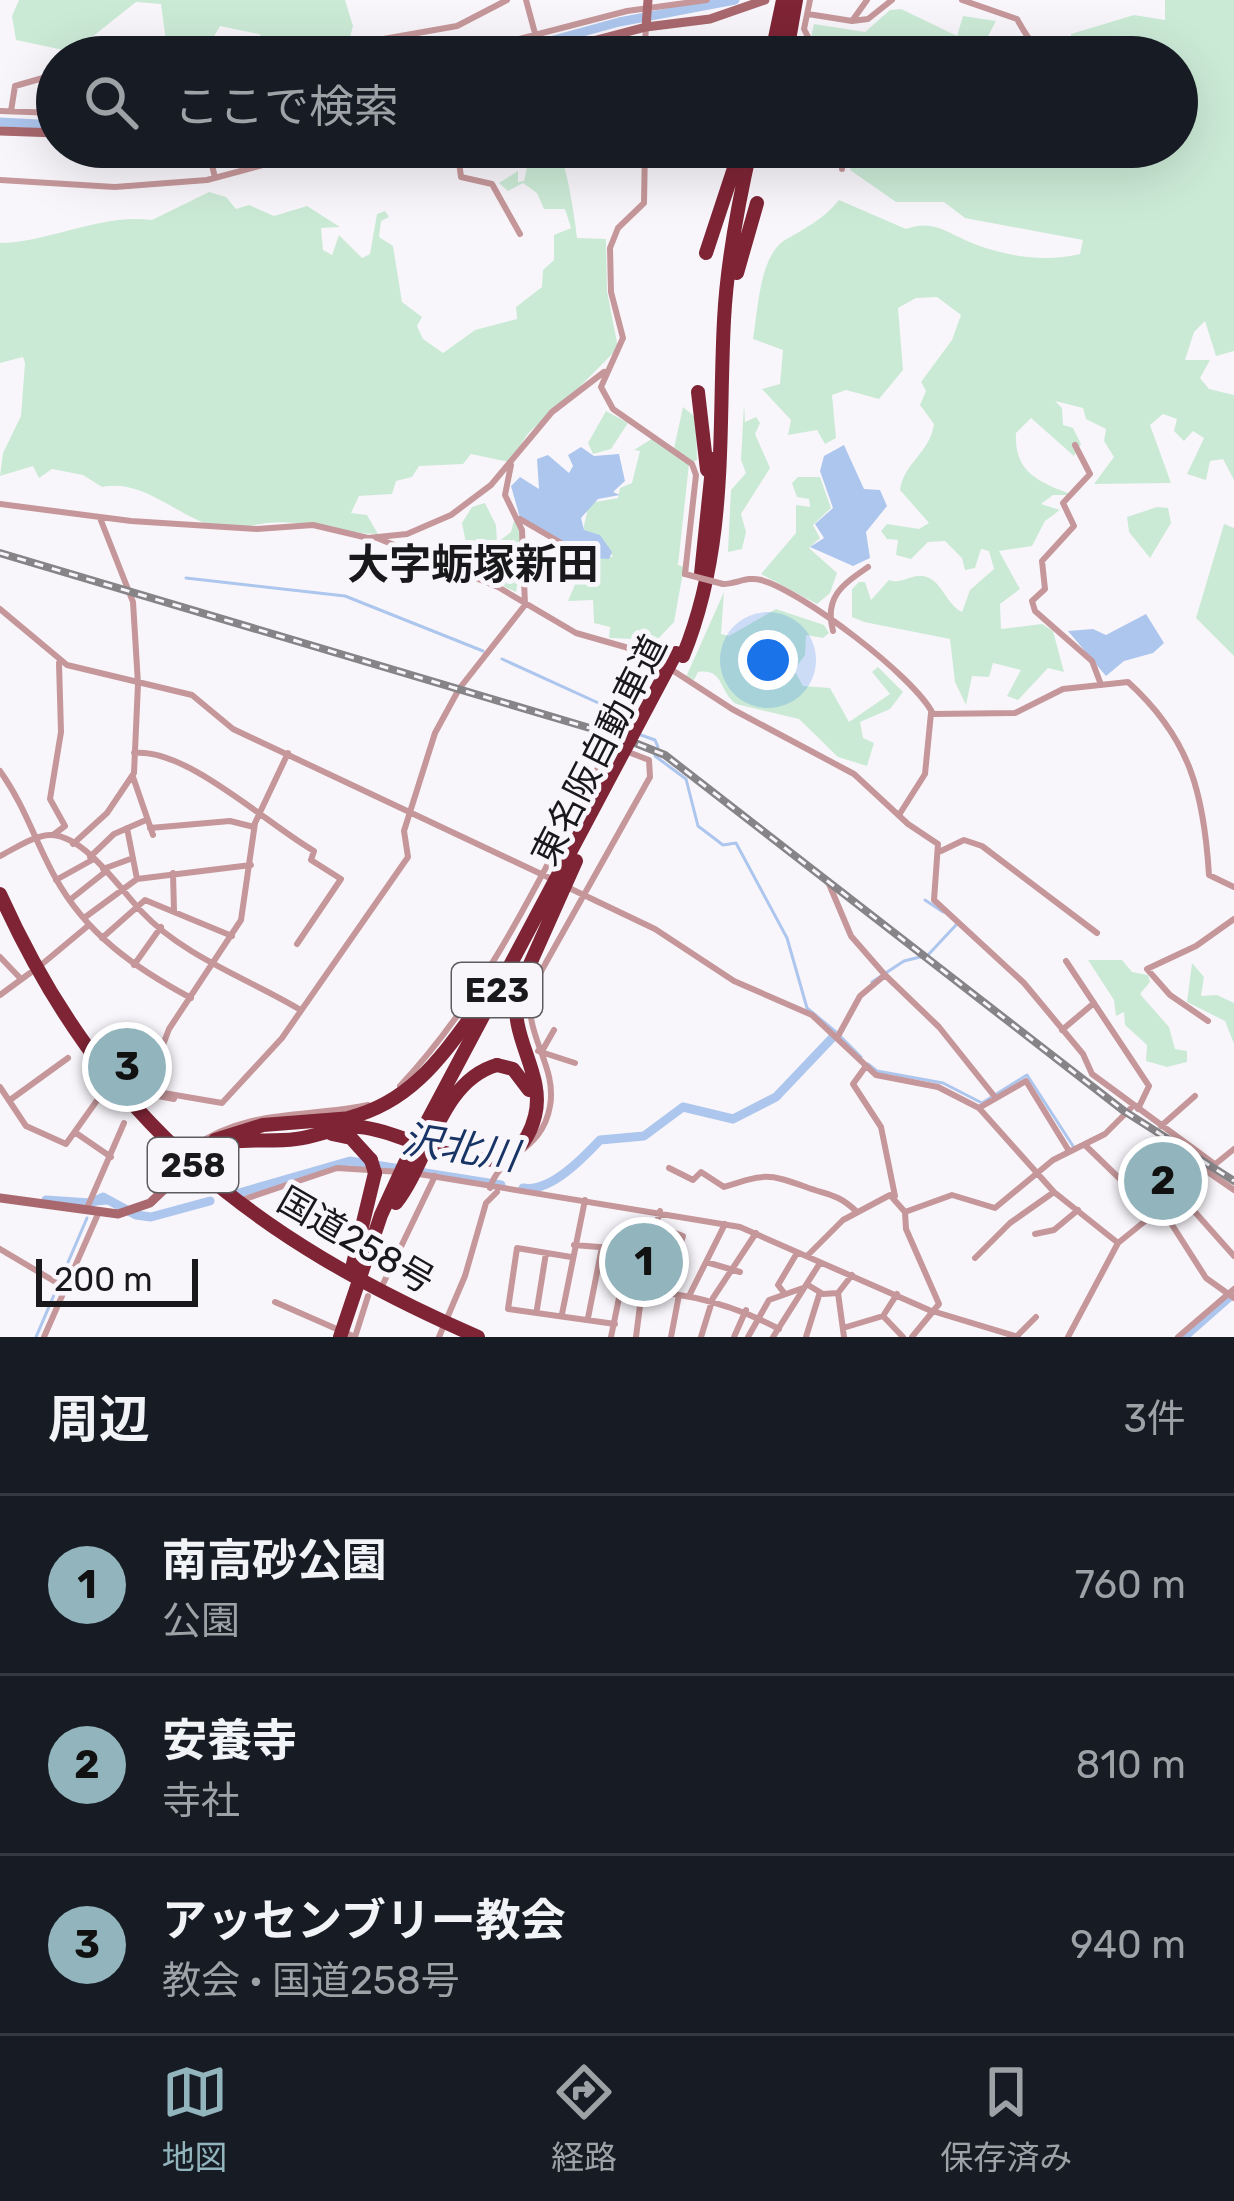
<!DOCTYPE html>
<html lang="ja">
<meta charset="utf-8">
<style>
:root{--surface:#171b24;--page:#20242c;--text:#f1f3f6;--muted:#9ea1a6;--line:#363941;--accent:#92b4bc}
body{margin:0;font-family:Rubik,"Noto Sans JP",sans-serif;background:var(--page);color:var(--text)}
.scale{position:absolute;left:36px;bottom:30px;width:162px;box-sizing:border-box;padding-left:12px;border:6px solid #19181a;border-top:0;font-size:33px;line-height:42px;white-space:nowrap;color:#19181a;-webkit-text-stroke:9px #f9f6fb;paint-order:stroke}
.you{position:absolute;left:768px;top:660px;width:42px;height:42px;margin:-30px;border:9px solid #fff;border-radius:50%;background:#1a73e8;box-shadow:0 0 0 18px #1a73e833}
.badge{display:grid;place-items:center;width:78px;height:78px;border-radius:50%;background:var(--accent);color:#111;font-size:39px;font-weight:700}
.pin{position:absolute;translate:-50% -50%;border:6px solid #fff;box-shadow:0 3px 12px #0006}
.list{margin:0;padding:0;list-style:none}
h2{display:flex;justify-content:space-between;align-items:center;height:156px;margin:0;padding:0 48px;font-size:51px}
h2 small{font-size:39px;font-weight:400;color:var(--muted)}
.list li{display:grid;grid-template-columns:78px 1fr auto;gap:36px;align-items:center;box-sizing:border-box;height:180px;padding:0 48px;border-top:3px solid var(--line)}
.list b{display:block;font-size:45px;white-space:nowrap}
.list p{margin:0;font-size:39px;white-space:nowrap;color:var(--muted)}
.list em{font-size:39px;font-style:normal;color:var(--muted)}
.icon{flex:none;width:66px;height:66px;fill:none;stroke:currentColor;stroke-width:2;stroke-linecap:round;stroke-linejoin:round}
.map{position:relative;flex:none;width:1234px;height:1337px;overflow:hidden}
.search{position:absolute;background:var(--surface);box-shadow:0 12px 48px #0002;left:36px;right:36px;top:36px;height:132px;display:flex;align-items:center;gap:30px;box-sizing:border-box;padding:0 42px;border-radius:66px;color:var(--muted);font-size:45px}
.sheet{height:696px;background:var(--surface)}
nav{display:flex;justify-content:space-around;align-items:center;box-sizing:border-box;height:168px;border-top:3px solid var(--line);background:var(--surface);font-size:33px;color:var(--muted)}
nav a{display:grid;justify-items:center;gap:6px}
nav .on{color:var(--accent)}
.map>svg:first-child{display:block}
</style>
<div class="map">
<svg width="1234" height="1337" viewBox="0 0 1234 1337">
<rect width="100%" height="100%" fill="#f9f6fb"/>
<path fill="#cbead6" d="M19,0H345L353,26L347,49L335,56L284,57L259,34L220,26L213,38L166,41L161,4L136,2L73,52L16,40L12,16Z
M1165,0H1234V351L1216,356L1205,321L1194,332L1185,360H1210L1200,378L1209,389L1234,395V480L1223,459L1210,461L1206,480L1187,474L1204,438L1193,431L1184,441L1174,431L1177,419L1163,414L1150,425L1171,483L1094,484L1114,457L1104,441L1106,429L1086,419L1083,408L1055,401L1062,408L1063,425L1073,428L1081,444L1074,456L1031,418L1016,433C1014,473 1039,482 1073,495H1053L1041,504L1060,510L1045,521L1032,546L999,551L1020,589L1000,604L1001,629L1042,624L1053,631L1064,672L1048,668L1018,700L1007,696L1021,670L993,663L989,677L972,676L966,705L955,682L950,639L864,622L852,617V589L859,582H865L871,600L889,580C903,585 913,572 927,577C942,582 947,605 962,612L970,590L994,569L989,551L981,549L975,568L965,570L962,558L945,541L928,542L911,559L896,555L898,540L887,539L881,531L887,524L919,529L929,523L900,490C904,462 930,453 934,424L920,405L926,391L921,382L952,340L961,315L937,297L916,298L898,308L903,370L879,399L846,390L832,395L836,438L825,444L817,430L788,435L791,420L762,389L780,384L783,350L753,339C758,311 759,256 785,240C805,228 823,220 839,200L906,229C935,218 951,236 977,245C1010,257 1046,262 1080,254L1083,240L965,218L944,202H896L850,170L853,147H1177V57H1071V34L1134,15L1165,20Z
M901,9L957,36L963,16L996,21L986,40L990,50L1002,42L1006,57H825L810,42L814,24L865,32L890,10Z
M548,147L594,151L584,167L570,153L561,159C567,167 576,225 577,238L606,239L607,291L618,348L546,421C530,425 518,447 514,463L471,454L463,464L419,466L412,477L396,481L392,494L359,496L351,513L367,515L378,534C340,534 306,519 267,523C248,525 234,532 213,526C174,514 143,479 102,487L83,475L52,469L39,478L33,466L0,476L3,453L21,416L25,363L23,357L0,363V243C51,242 100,213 152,220L209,192L226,197L236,209L249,205L274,216L307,206L340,227L321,228L323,250L332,255L339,235L362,258L370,254L377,214L385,211L389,217L381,221L379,237L393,246L402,302L422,317L417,326L423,339L443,353L475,330L517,319L516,307L542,287L543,270L554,260V235L571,228L565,209H544L537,193L523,183L508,191L499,183L518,171V182L524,181L528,163L543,160Z
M744,404L745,422L756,417L760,423L755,434L770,468L741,514L746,532L742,549L728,552L731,490L746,473L741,460Z
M683,407L696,418L697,460L689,464L678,565L684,567L674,622L657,640L609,638L610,627L594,623L593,600L568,601L576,582L569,566L572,554L613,557L599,536L583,530L589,503L618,498L620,488L632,483L640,451L634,450L653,438L673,453Z
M606,411L628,423L611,449L593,454L588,443Z
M798,477H820L831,508L813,525L820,538L809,548L837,573L830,593L817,604L761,574L796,533V505L810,507L809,499L797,497L792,483Z
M485,503L496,525L497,543L511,532L514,520L525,539L516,592L486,578L485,556L467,548L462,523L472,507Z
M1157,507L1168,508L1171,523L1150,558L1129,532L1127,517Z
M1224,524L1234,528V656L1196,618Z
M724,592L721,634L729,636L776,609L824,625L829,633L823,638L806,635L805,655L794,670L803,686L830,688L849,722L890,694L872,672L878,667L903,692L890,709L860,722L863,738L874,743L867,766L838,757L799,719L736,704C719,692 724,668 698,672L694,680L686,677Z
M1088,960H1122L1132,972L1148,975L1150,982L1140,994L1169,1027L1175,1049L1187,1051V1062L1167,1067L1146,1061L1147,1045L1125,1025L1124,1012L1116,1016L1114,1000Z
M1192,963L1204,977L1201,996L1217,995L1234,1003V1044L1225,1021L1187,1002Z"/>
<path fill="#adc6ee" d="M844,445L864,489L880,490L887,506L866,532L870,558L853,566L810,547L824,538L815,524L833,508L820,471L824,456Z
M581,447L594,456L619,454L625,481L613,492L620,495L598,499L581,518L584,530L600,535L612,552L609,559L590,558L520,518L511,486L520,477L539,489L537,459L548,455L569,473L573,466L568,455Z
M1146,614L1164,643L1153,653L1124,661L1106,676L1068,631L1093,629L1106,635Z"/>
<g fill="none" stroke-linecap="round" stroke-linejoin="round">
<path stroke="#adc6ee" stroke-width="3" d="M186,578L345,596L483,651
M502,659L616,711
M622,713L628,731
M638,734L655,740L658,747
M655,756L686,779L698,826L723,845L736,843L787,938L807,1008L836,1032
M925,900L943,912
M872,982L904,961L928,955L956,925
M841,1037L861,1057
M868,1064L877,1071L943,1083L982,1103L1027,1075L1073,1146
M97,1204L117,1202
M36,1337L87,1218"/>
<path stroke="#adc6ee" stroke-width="9" d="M492,57L619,22L735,0
M0,122L57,125
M523,1188C550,1193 583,1158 600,1140L644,1136L683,1107L733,1119L776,1097L833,1037
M239,1193L350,1161L501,1185
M46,1200L91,1203L103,1197L136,1215L151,1217L210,1201
M1184,1337L1234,1293"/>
<path stroke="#c5979a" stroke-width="6" d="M526,0L536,37
M810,0L804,29L818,57
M962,0L1017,19C1029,40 1034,51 1058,56L1068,41
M808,14L852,21L867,0
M852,21L868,19L892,0
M232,57L266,46L277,57
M353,57L355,44L457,26L507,0
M450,57L627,11L707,0
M644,57L646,27
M0,111L57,113
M11,111L15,86L57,74
M208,147L215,178
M457,147L461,177L492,184L520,234
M645,147L644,203L618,228L610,248L611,292L623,338L601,387L613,409L692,464L696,475L685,574
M842,147V169
M0,180L115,187L207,180L330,147
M1075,445L1090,474L1063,503L1074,526L1042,561L1045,589L1032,601L1035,611L1092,661L1100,682
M0,504L131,521L257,529L313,525L368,538L407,534L451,515L491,485L552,412L604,372
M520,519L585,557
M377,538L498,587L576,633L646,653L732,709L854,774L908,824L938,844L934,900L1024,983L1083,1054L1092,1074L1213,1163
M723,584C737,584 747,576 761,580C802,591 915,677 933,714L1015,713L1063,689L1128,682C1191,739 1204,795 1209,875L1234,887
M0,609L67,665L192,695L233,729L556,881
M833,631C824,597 842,585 868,567
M134,753C185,747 267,824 314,851L311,860L341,879L297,944
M0,771C25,806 35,841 55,877C86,934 135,968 191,998
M133,777L153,835
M899,815L925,774L931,713
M127,828L137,879
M150,828L230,821L254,827
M53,835L65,826L50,799L61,732L59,663
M73,844L107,813L134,773L138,684L133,602L100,518
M941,851L964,840L982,846L1097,933
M0,856C14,849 36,834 52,835C86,837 120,889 142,912C183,956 249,979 299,1009
M90,857L114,834L146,820
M103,869L133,858
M173,873L174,911
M56,880L92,860
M829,884L851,936L885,975L860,996L837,1038
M567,887L655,929L734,981L812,1015L876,1075L938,1087L979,1108L1026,1081L1069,1151
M71,899L105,872
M84,918L137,879L251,865
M102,938L145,900L232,936
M0,957L21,979
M1066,961L1149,1086L1138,1109
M41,965L89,925
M134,965L161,927
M885,975L939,1027L995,1097
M0,995L30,973
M1208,1021L1170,995L1147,969L1196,946L1234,919
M1062,1030L1094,1003
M538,1051L575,1063
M542,1051L554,1030
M866,1066L853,1084L881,1127L895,1196
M400,1086C492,988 547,863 610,745L649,760L650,777L534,984C518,1031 558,1062 550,1106C542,1153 501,1152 490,1188
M0,1087L26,1126L66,1144L103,1092
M146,1090L169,1029L241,920L255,823L288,753
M10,1100L68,1058
M145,1100L153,1095L174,1099
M979,1108L1054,1192L1118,1243
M127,1109L146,1090L222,1103L282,1038L408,857L404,831L435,733L459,689L525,605L522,530L505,495L511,465
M1161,1126L1195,1096
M76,1133L111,1157
M1086,1146L1153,1211
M191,1160L193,1147C247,1108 307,1118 368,1105
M669,1168L693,1180L701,1172L724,1187C764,1174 767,1173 806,1187C827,1195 837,1193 856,1211
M1205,1170L1234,1190
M419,1174L740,1227L929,1310L1018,1337
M1178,1193L1234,1256
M239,1201L337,1168L400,1172
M1160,1206L1206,1278L1234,1298
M87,1208L124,1123
M905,1212L906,1229L939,1304L912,1337
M657,1226L683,1236L665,1292
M1035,1234L1054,1230L1078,1210
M574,1245L649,1251L660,1211
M0,1249L64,1287
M807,1256L843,1220L890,1195L905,1212L952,1195L995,1208L1053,1160L1105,1134L1133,1106
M571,1257L517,1248L508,1309L615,1324
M975,1258L1010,1223L1054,1192
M706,1262L740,1272
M808,1285L823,1294L838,1293
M382,1286L435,1176
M620,1290C677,1290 729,1302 779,1329
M785,1294L778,1285L797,1253
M689,1296L725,1224
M275,1302L355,1337L368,1296
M537,1309L546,1253
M562,1314L585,1200
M883,1316L897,1294
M588,1318L602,1247
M843,1328L883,1316L903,1337
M1017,1336L1036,1317
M44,1337L98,1214
M439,1337L465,1276L486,1203L497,1192
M611,1337L629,1249
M636,1337L642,1290
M671,1337L679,1295
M701,1337L713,1298L756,1233
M734,1337L746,1310
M748,1337L769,1300L803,1288
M773,1337L820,1263
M806,1337L820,1292
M844,1337L838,1293L852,1275
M1068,1337L1118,1243L1234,1149
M1178,1337L1234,1289"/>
<path stroke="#a8686e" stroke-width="9" d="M646,27L648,0
M532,57L646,27L710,19L765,0
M0,131L57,133
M0,1198L118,1214L150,1203L191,1164"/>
<path stroke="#7e2435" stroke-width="14" d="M771,57L783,0
M786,57L796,0
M706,253L741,147
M737,273L757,203
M698,392L707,470
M701,574L713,459
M683,656C728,546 718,436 724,320C727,261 738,204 751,147
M0,894C103,1123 254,1239 478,1337
M497,1065L513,1069L529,1090
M348,1118C412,1102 442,1056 479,1006
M332,1134L351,1138L371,1160
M215,1140L263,1125L352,1118
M191,1164C203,1156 218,1145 232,1142C252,1139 275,1142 296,1139C318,1137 336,1126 359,1127C411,1130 512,1206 535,1116C546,1073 507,1036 518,991
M353,1264L375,1173"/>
<g stroke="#868487" stroke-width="8">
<path id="rail" d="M0,553L620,737L665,755L1124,1111L1234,1181"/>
</g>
<use href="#rail" stroke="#f9f6fb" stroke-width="3" stroke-dasharray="9" stroke-linecap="butt"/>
<path stroke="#c5979a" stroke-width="6" d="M685,574L723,584"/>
<path stroke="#7e2435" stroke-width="14" d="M518,991L576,861
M371,1160L375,1173
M396,1203C429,1161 440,1081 497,1065
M340,1337L381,1215L405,1163L676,653"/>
</g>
<g text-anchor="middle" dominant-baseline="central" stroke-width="10" stroke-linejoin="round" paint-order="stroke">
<g fill="#f9f6fb" stroke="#5c5b5e" stroke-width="3">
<rect x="452" y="963" width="90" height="54" rx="9"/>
<rect x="148" y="1138" width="90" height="54" rx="9"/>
</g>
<g font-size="33" font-weight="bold" fill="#19181a">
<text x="497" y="990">E23</text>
<text x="193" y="1165">258</text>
</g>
<g font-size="36" fill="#19181a" stroke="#f9f6fb">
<text transform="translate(599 750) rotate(-63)">東名阪自動車道</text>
<text transform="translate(356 1240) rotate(30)">国道258号</text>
</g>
<g font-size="39" font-style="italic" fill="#173465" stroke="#f9f6fb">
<text transform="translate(460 1148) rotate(9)">沢北川</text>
</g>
<g font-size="42" font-weight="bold" fill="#19181a" stroke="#f9f6fb">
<text x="473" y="565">大字蛎塚新田</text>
</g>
</g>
</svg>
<div class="scale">200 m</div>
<div class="you"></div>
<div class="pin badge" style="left:644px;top:1262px">1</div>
<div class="pin badge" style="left:1163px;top:1181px">2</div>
<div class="pin badge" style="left:127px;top:1067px">3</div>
<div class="search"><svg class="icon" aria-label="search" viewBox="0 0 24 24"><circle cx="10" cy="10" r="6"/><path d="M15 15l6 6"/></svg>ここで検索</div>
</div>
<section class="sheet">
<h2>周辺<small>3件</small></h2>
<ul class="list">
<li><span class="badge">1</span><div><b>南高砂公園</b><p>公園</p></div><em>760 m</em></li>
<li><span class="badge">2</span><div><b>安養寺</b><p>寺社</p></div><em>810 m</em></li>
<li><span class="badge">3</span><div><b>アッセンブリー教会</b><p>教会 · 国道258号</p></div><em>940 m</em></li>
</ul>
</section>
<nav>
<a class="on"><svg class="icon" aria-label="map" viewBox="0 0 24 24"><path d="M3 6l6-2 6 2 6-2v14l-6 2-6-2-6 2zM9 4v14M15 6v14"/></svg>地図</a>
<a><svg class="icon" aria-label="directions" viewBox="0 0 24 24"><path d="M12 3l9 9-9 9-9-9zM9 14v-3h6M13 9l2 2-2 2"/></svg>経路</a>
<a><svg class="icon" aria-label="saved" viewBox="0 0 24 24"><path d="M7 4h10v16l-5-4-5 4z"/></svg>保存済み</a>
</nav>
